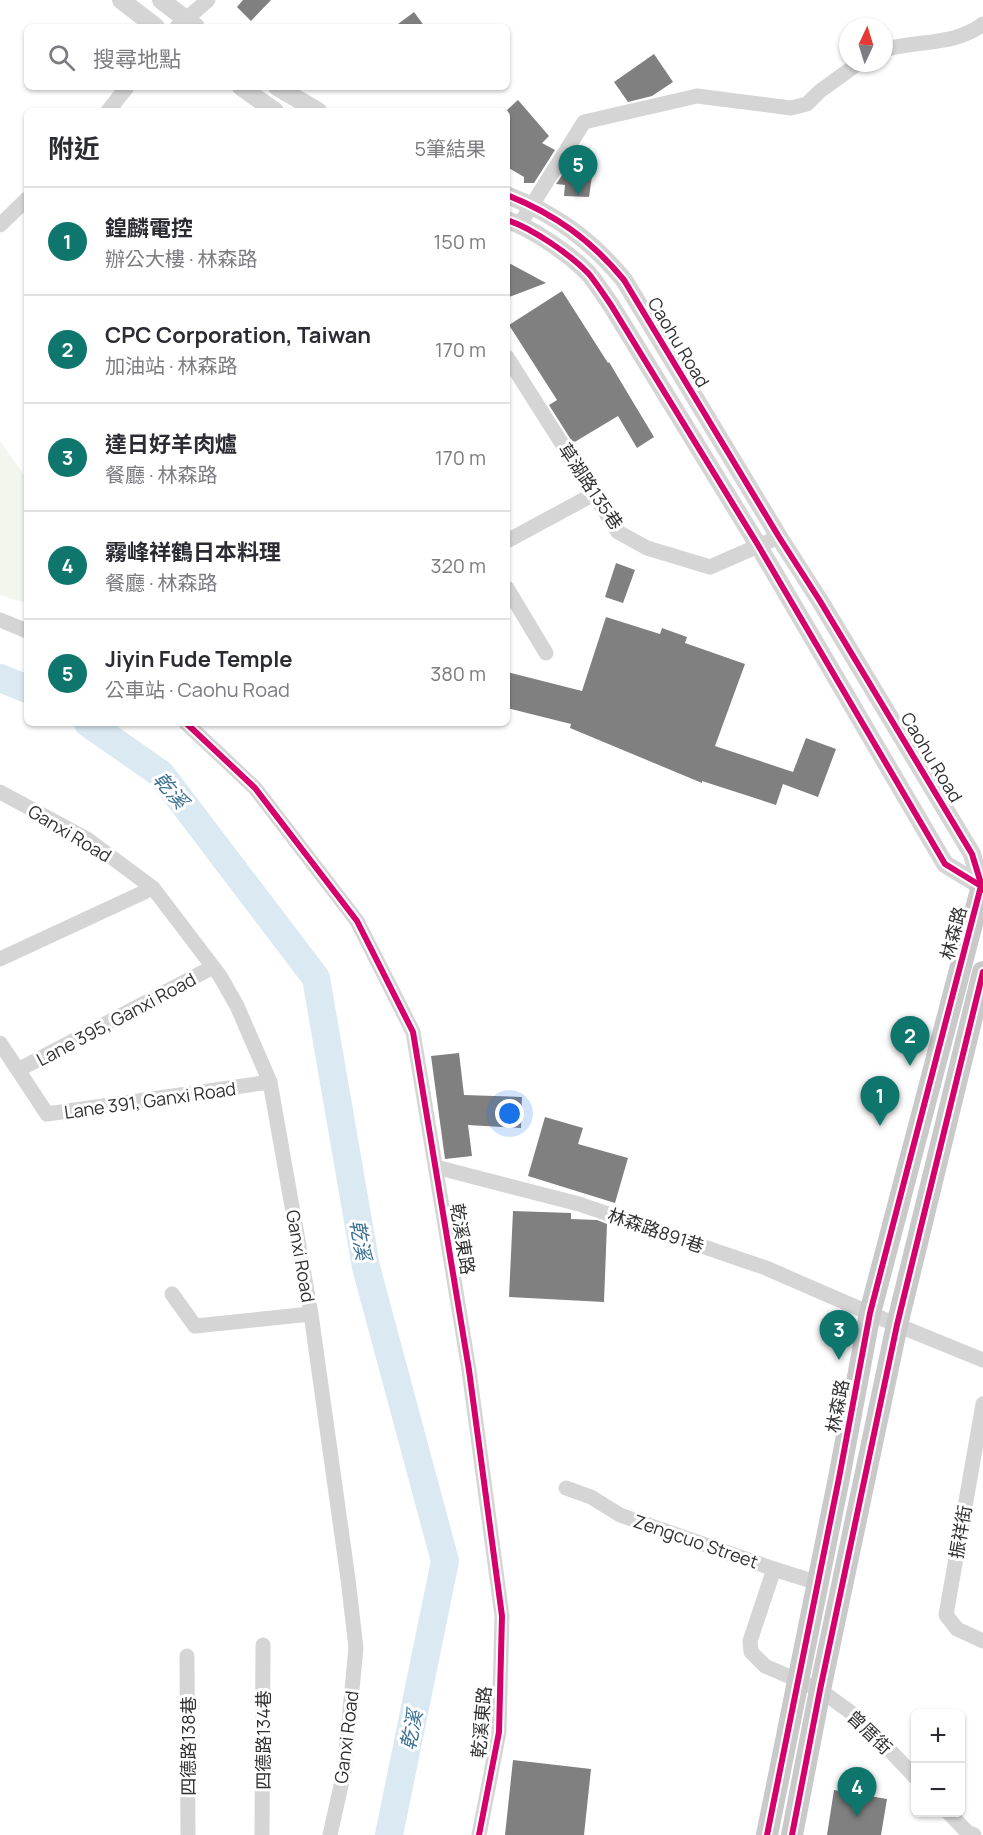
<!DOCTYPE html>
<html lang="zh-TW">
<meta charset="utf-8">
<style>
:root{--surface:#fff;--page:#f2f2f3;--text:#2b2b33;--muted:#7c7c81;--line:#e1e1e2;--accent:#0f766e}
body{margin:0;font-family:Manrope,"Noto Sans TC",sans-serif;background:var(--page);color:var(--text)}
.controls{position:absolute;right:18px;bottom:18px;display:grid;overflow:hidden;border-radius:9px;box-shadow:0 2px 4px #0004}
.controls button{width:54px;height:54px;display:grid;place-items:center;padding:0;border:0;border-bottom:2px solid var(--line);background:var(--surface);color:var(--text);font:30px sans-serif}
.compass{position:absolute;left:839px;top:18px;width:54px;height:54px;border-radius:50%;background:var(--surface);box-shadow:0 2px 4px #0004;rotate:4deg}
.you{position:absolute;left:510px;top:1114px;width:21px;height:21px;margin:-15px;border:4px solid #fff;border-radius:50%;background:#1a73e8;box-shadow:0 0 0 9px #1a73e833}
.badge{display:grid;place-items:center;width:39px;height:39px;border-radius:50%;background:var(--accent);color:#fff;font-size:20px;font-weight:700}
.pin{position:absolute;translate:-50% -50px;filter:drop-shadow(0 2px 3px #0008)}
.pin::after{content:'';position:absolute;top:32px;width:21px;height:18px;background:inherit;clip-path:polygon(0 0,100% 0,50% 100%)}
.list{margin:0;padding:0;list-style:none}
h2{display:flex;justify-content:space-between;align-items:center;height:78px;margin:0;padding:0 24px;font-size:26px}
h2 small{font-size:20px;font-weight:400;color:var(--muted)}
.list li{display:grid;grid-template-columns:39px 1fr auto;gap:18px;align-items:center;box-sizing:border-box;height:108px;padding:0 24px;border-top:2px solid var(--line)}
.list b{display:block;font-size:22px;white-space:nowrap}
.list p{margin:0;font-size:20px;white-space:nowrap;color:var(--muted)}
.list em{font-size:20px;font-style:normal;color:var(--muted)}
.icon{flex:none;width:33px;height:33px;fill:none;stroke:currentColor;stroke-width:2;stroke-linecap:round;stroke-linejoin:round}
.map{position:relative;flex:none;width:983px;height:1835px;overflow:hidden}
.search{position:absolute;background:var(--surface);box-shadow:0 2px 4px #0004;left:24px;top:24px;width:486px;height:66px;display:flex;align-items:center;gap:15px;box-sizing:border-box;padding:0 21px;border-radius:9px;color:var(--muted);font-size:22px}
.panel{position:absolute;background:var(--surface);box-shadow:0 2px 4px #0004;left:24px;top:108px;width:486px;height:618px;border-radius:9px}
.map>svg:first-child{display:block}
</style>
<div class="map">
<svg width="983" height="1835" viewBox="0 0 983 1835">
<rect width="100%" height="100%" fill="#fff"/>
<path fill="#f2f6ed" d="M0,441L27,479V601L22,602L0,595Z"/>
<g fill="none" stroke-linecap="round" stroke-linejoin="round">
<path stroke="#dbe9f2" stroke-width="28" d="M0,678L27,689
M88,723L161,774L316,978L366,1267L445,1561L389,1835"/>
</g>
<path fill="#808080" d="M243,0H271L251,21L237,7Z
M414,12L425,27H394Z
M654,54L673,82L652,96L628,102L614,82Z
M518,100L549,136L542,143L555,150L534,183H524V177L507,167V110Z
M593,169L589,197L564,196L565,185L556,184L565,171Z
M507,262L546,283L507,298Z
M562,291L608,363L609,362L654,437L637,448L618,416L573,443L549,405L557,400L509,325Z
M616,563L635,570L623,603L605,597Z
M606,617L660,634L662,628L687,637L685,643L745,664L715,746L793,772L806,738L836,749L818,797L783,784L776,805L702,781V783L570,728L571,724L507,708V672L582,691Z
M459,1053L464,1095L522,1097L521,1128L468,1125L472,1156L445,1159L431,1056Z
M545,1117L583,1128L578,1144L628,1158L615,1203L528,1176Z
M513,1211L571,1213V1219L597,1220L607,1224L604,1302L509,1297Z
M513,1760L591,1769L584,1835H505Z
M834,1790L887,1799L881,1835H827Z"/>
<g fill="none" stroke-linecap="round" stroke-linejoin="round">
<path stroke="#d5d5d5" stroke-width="15" d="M177,27L208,0
M884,50C916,40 955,46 983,24
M108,111L127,87
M520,224L584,122L697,96L791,108L807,104L820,91L859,63
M0,225L27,199
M507,357L618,532L647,548L710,567L779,537
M507,541L594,494
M507,588L546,653
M0,620L27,631
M186,723L255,788L357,921L413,1032L469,1370L502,1616L499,1732L479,1835
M0,792L87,839L153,888L220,976L237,1006L270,1082L311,1314L348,1579L356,1648L344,1772L330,1835
M0,959L153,888
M0,1043L47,1114L270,1082
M18,1070L213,967
M436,1167L579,1204L766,1268L897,1325L983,1360
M172,1294L195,1326L311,1314
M983,1404L946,1615L957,1629L983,1641
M566,1488L591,1497L620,1515L774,1569L750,1641L751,1652L765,1666L820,1690L860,1719L916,1778
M774,1569L818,1583
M187,1656L188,1835
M948,1812L967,1832L974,1835
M262,1835L263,1645"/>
<path stroke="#d5d5d5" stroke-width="18" d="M121,0L156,27
M161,0L196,27
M241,87L275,111
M277,87L318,111
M507,195C555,214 591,240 624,280L779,537L820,601L972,854L981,886
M507,220C532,228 571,255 589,274C597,284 604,295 611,305L758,545L945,864L981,886"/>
<path stroke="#c9c9c9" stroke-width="22" d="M767,1835L839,1478L870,1313L983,882
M792,1835L820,1690L897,1325L983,972"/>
<g stroke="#fff" stroke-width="10">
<path id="cycleway" d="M507,195C555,214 591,240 624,280L779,537L820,601L972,854L983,890
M507,220C532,228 571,255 589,274C597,284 604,295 611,305L758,545L945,864L981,886
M186,723L255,788L357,921L413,1032L469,1370L502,1616L499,1732L479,1835
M767,1835L839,1478L870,1313L981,886
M792,1835L820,1690L897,1325L983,972"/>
</g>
<use href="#cycleway" stroke="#d6006c" stroke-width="6"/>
</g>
<g text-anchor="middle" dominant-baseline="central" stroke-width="6" stroke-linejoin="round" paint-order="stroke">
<g font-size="18" fill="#313131" stroke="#fff">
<text transform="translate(679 342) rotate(59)">Caohu Road</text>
<text transform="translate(591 486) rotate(56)">草湖路135巷</text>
<text transform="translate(932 757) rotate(59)">Caohu Road</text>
<text transform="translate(70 833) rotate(31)">Ganxi Road</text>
<text transform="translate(953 933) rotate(-75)">林森路</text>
<text transform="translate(116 1019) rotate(-28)">Lane 395, Ganxi Road</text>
<text transform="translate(150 1100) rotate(-8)">Lane 391, Ganxi Road</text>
<text transform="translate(656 1230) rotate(19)">林森路891巷</text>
<text transform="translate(463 1239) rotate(81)">乾溪東路</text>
<text transform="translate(301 1256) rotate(80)">Ganxi Road</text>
<text transform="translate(837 1406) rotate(-79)">林森路</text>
<text transform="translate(960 1532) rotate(-80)">振祥街</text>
<text transform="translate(696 1541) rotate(19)">Zengcuo Street</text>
<text transform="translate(481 1722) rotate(-85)">乾溪東路</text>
<text transform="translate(870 1732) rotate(44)">曾厝街</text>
<text transform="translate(346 1737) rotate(-83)">Ganxi Road</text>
<text transform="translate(263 1740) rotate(-90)">四德路134巷</text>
<text transform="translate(188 1746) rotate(-90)">四德路138巷</text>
</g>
<g font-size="20" font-style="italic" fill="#3d7295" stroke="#fff">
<text transform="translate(171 790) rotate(49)">乾溪</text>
<text transform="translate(361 1240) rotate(80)">乾溪</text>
<text transform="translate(411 1730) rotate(-78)">乾溪</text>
</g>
</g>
</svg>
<div class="controls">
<button>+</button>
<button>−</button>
</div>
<svg class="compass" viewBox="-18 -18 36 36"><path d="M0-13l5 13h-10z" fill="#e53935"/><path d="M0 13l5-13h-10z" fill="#7c7c81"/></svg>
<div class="you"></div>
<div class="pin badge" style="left:880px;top:1126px">1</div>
<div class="pin badge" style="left:910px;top:1066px">2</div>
<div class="pin badge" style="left:839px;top:1360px">3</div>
<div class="pin badge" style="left:857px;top:1817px">4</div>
<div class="pin badge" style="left:578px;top:195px">5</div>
<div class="search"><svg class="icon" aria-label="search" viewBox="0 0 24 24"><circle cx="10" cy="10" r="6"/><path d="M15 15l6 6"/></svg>搜尋地點</div>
<section class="panel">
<h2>附近<small>5筆結果</small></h2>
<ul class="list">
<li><span class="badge">1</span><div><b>鍠麟電控</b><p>辦公大樓 · 林森路</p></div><em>150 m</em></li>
<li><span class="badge">2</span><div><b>CPC Corporation, Taiwan</b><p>加油站 · 林森路</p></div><em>170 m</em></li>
<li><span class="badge">3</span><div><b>達日好羊肉爐</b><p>餐廳 · 林森路</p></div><em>170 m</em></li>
<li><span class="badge">4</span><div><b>霧峰祥鶴日本料理</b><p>餐廳 · 林森路</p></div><em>320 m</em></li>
<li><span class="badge">5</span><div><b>Jiyin Fude Temple</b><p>公車站 · Caohu Road</p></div><em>380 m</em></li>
</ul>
</section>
</div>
